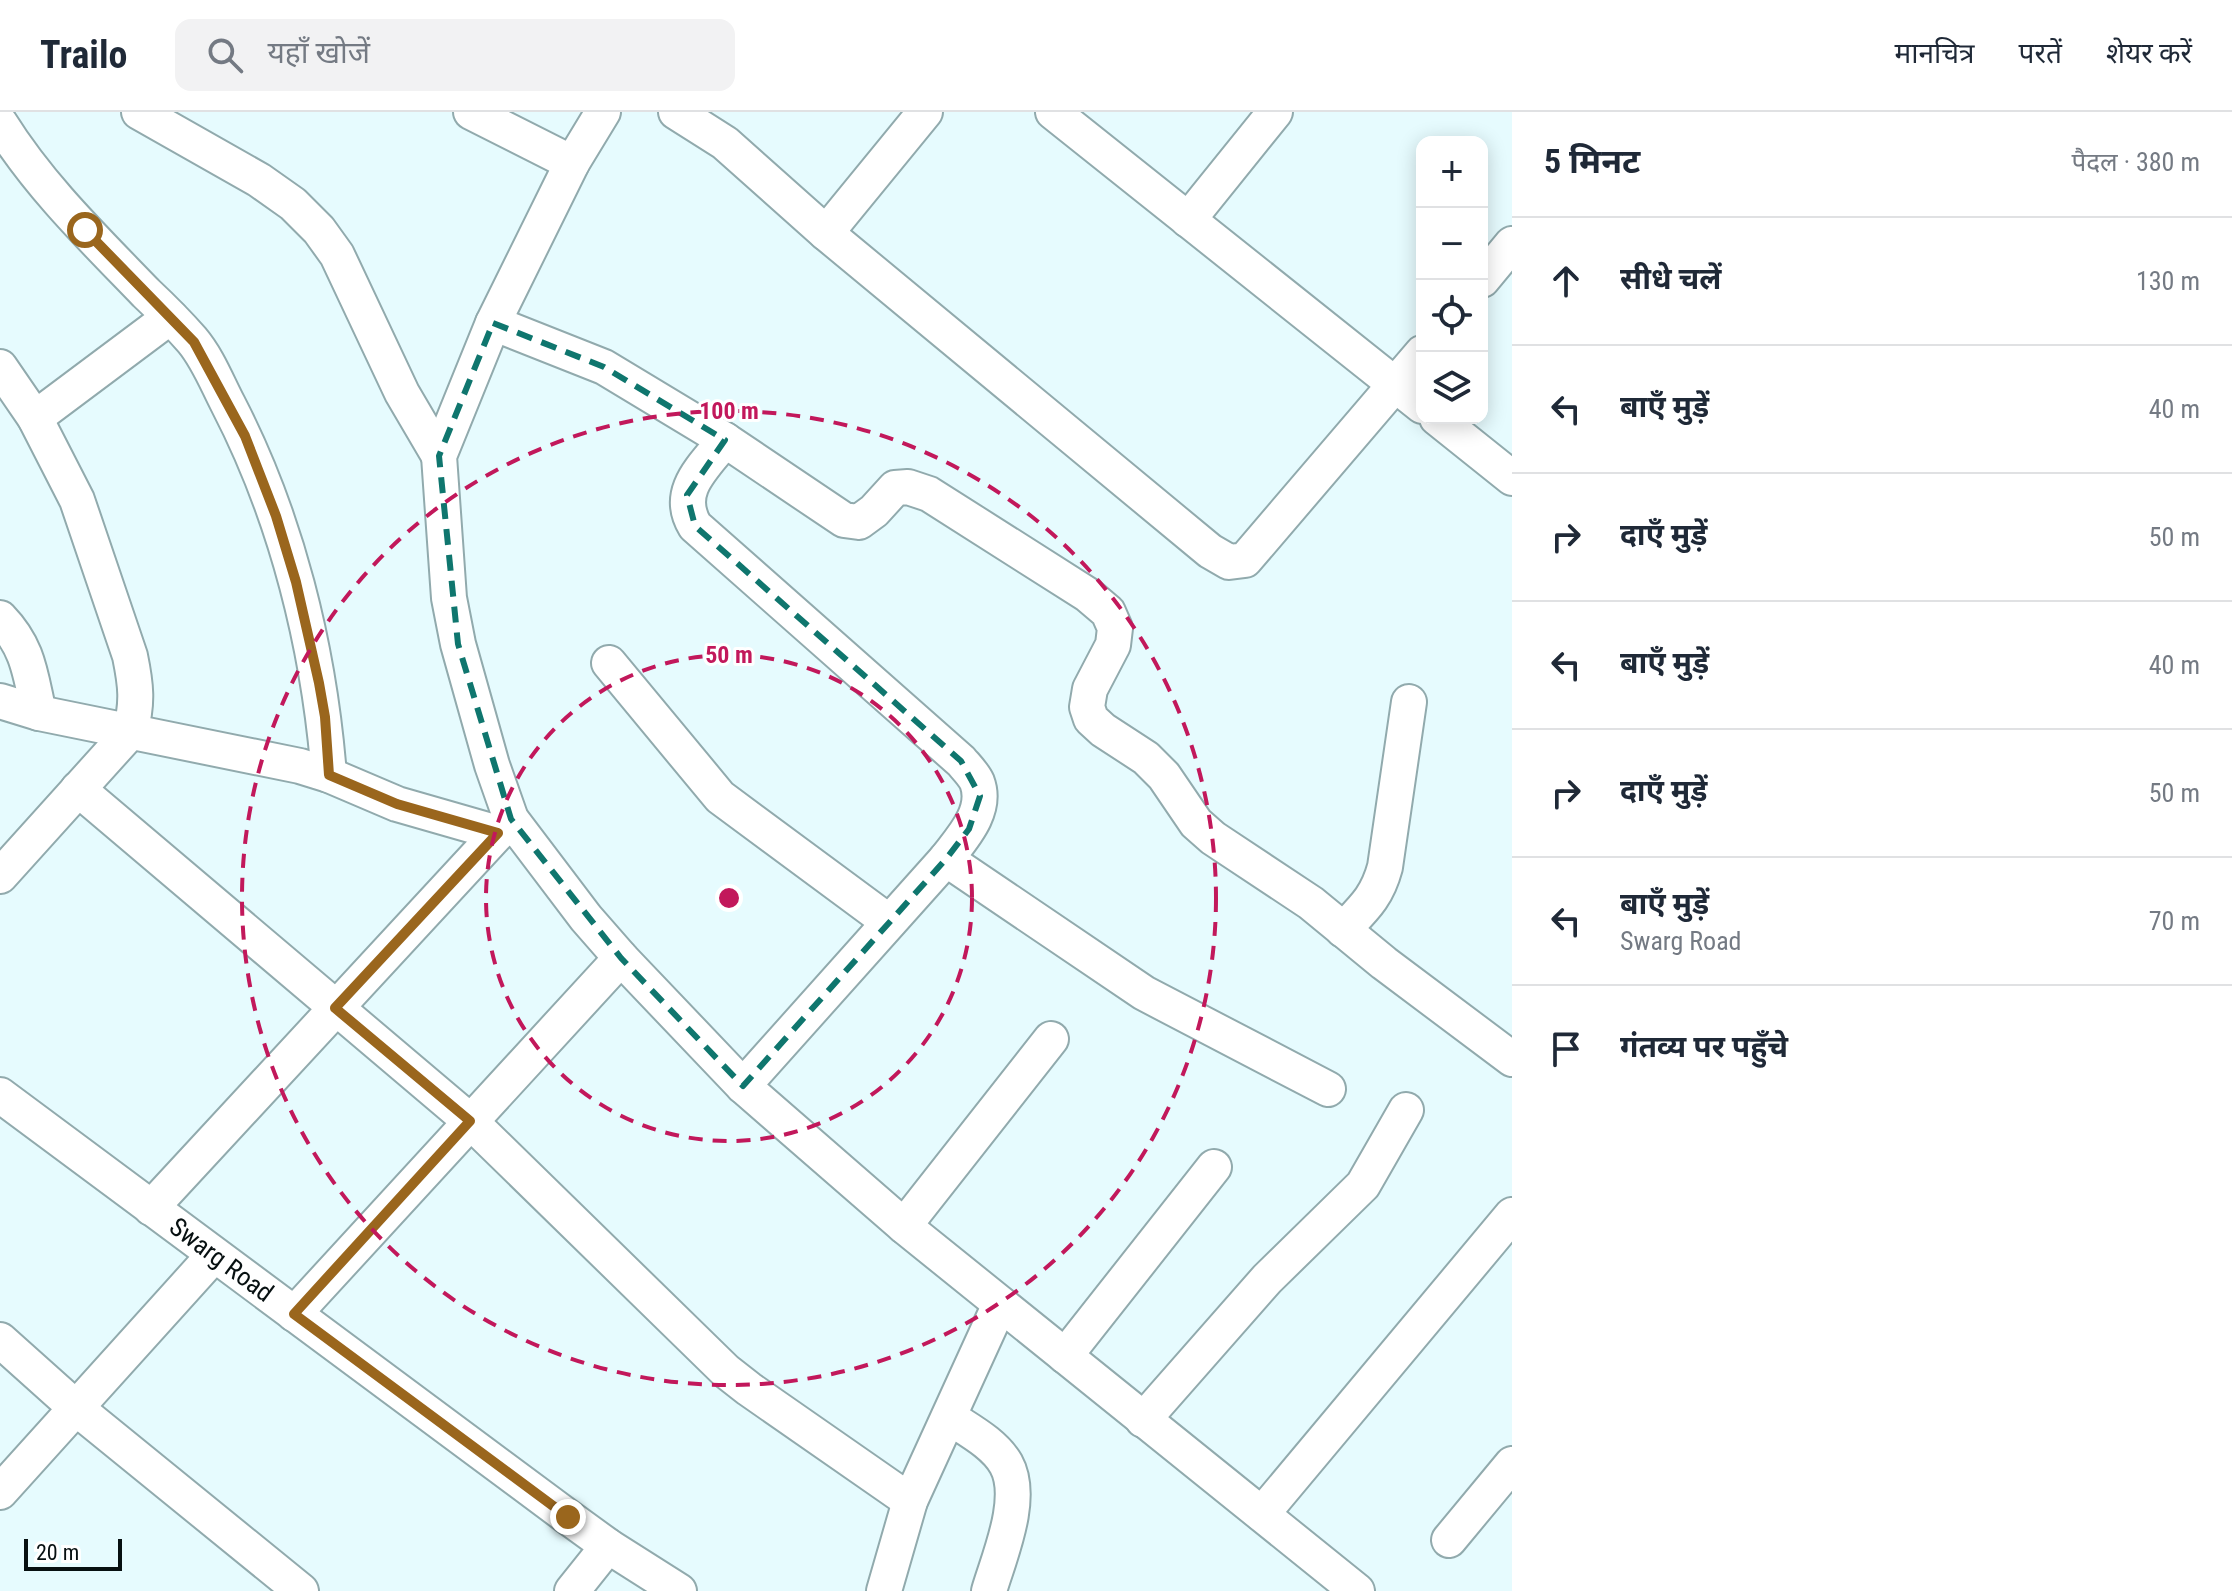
<!DOCTYPE html>
<html lang="hi">
<meta charset="utf-8">
<style>
:root{--surface:#fff;--page:#f2f2f3;--text:#1f2937;--muted:#747a83;--line:#e0e1e3}
body{margin:0;font-family:"Roboto Condensed","Noto Sans Devanagari",sans-serif;background:var(--page);color:var(--text)}
.controls{position:absolute;right:24px;top:24px;display:grid;overflow:hidden;border-radius:16px;box-shadow:0 4px 20px #0003}
.controls button{width:72px;height:72px;display:grid;place-items:center;padding:0;border:0;border-bottom:2px solid var(--line);background:var(--surface);color:var(--text);font:40px sans-serif}
.scale{position:absolute;left:24px;bottom:20px;width:98px;box-sizing:border-box;padding-left:8px;border:4px solid #071011;border-top:0;font-size:22px;line-height:28px;white-space:nowrap;color:#071011;-webkit-text-stroke:6px #fff;paint-order:stroke}
.stop{position:absolute;width:24px;height:24px;margin:-18px;border:6px solid #9a661d;border-radius:50%;background:#fff}
.stop.end{background:#9a661d;border-color:#fff;box-shadow:0 2px 8px #0008}
.list{margin:0;padding:0;list-style:none}
h2{display:flex;justify-content:space-between;align-items:center;height:104px;margin:0;padding:0 32px;font-size:34px}
h2 small{font-size:26px;font-weight:400;color:var(--muted)}
.list li{display:grid;grid-template-columns:52px 1fr auto;gap:24px;align-items:center;box-sizing:border-box;height:128px;padding:0 32px;border-top:2px solid var(--line)}
.list b{display:block;font-size:30px;white-space:nowrap}
.list p{margin:0;font-size:26px;white-space:nowrap;color:var(--muted)}
.list em{font-size:26px;font-style:normal;color:var(--muted)}
.icon{flex:none;width:44px;height:44px;fill:none;stroke:currentColor;stroke-width:2;stroke-linecap:round;stroke-linejoin:round}
.map{position:relative;flex:none;width:1512px;height:1479px;overflow:hidden}
header{display:flex;align-items:center;gap:48px;box-sizing:border-box;height:112px;padding:0 40px;background:var(--surface);border-bottom:2px solid var(--line)}
header strong{font-size:38px}
nav{display:flex;gap:44px;margin-inline-start:auto;font-size:28px}
.search{width:560px;height:72px;background:var(--page);display:flex;align-items:center;gap:20px;box-sizing:border-box;padding:0 28px;border-radius:16px;color:var(--muted);font-size:30px}
main{display:flex}
aside{flex:1;background:var(--surface)}
.map>svg:first-child{display:block}
</style>
<header>
<strong>Trailo</strong>
<div class="search"><svg class="icon" aria-label="search" viewBox="0 0 24 24"><circle cx="10" cy="10" r="6"/><path d="M15 15l6 6"/></svg>यहाँ खोजें</div>
<nav><a>मानचित्र</a><a>परतें</a><a>शेयर करें</a></nav>
</header>
<main>
<div class="map">
<svg width="1512" height="1479" viewBox="0 0 1512 1479">
<rect width="100%" height="100%" fill="#e6fbfe"/>
<g fill="none" stroke-linecap="round" stroke-linejoin="round">
<g stroke="#91aaad" stroke-width="38">
<g id="street">
<path d="M139,0L259,68L293,92L319,118L337,143L402,281L439,344"/>
<path d="M471,0L572,51"/>
<path d="M603,0L572,51L493,211L439,344L449,486L458,532L492,653L511,707L586,806L621,846L743,974L904,1114L1357,1479"/>
<path d="M676,0L725,31L826,121"/>
<path d="M925,0L826,121L1210,439L1229,450L1245,448L1422,241"/>
<path d="M1053,0L1422,294"/>
<path d="M0,11C40,75 94,127 146,181C162,196 178,212 192,228C208,247 217,271 228,292C287,406 319,536 329,663"/>
<path d="M1188,108L1275,0"/>
<path d="M1482,168L1512,132"/>
<path d="M493,211L604,255L725,328L844,408L859,410L874,399L895,376L908,375L929,382L1088,483L1108,500L1115,516L1113,533L1090,577L1087,595L1091,607L1103,618L1146,646L1164,664L1196,711L1213,726L1311,791L1384,851L1512,947"/>
<path d="M0,255L35,306L77,388L130,544C136,573 138,591 130,620L0,764"/>
<path d="M35,306L170,205"/>
<path d="M1437,306L1512,366"/>
<path d="M725,328C704,355 674,379 695,414L961,649C967,656 974,663 977,670C988,699 962,726 946,747L743,974"/>
<path d="M0,506C29,536 30,562 39,601"/>
<path d="M609,551L720,685L889,810"/>
<path d="M0,589L39,601L300,654L329,663L397,692L498,721"/>
<path d="M78,677L470,1009L726,1259L749,1277L910,1389"/>
<path d="M946,747L1144,881L1328,977"/>
<path d="M1343,818C1364,796 1377,785 1385,755L1409,590"/>
<path id="s1" d="M0,983L568,1405L608,1434L679,1479"/>
<path d="M151,1096L511,707"/>
<path d="M904,1114L1051,927"/>
<path d="M294,1202L621,846"/>
<path d="M0,1228L76,1296L301,1479"/>
<path d="M1065,1244L1214,1055"/>
<path d="M949,1305C968,1318 994,1331 1006,1352C1025,1386 999,1445 989,1479"/>
<path d="M1143,1308L1267,1167L1363,1073L1406,998"/>
<path d="M0,1380L214,1143"/>
<path d="M1262,1402L1512,1103"/>
<path d="M1449,1428L1512,1352"/>
<path d="M572,1479L608,1434"/>
<path d="M884,1479L910,1389L1000,1192"/>
</g>
</g>
<use href="#street" stroke="#fff" stroke-width="34"/>
</g>
<g fill="none" stroke-linecap="round" stroke-linejoin="round">
<path stroke="#9a661d" stroke-width="10" d="M85,118L194,230L245,324L276,404L296,470L319,571L325,605L329,663L397,692L498,721L335,896L470,1009L294,1202L568,1405"/>
</g>
<path fill="none" stroke="#0f766e" stroke-width="6" stroke-dasharray="16 10" stroke-linejoin="round" d="M493,211L604,255L725,328L687,383L695,414L961,649L980,684L969,717L946,747L743,974L621,846L511,707L458,532L439,344Z"/>
<g fill="none" stroke="#c2185b" stroke-width="4" stroke-dasharray="14 10">
<circle cx="729" cy="786" r="243"/>
<circle cx="729" cy="786" r="487"/>
</g>
<g text-anchor="middle" dominant-baseline="central" stroke-width="6" stroke-linejoin="round" paint-order="stroke">
<g font-size="26" fill="#071011" stroke="#fff">
<text stroke="none"><textPath href="#s1" startOffset="276">Swarg Road</textPath></text>
</g>
</g>
<circle cx="729" cy="786" r="12" fill="#c2185b" stroke="#fff" stroke-width="4"/>
<g font-size="24" text-anchor="middle" font-weight="bold" fill="#c2185b" stroke="#fff" stroke-width="6" stroke-linejoin="round" paint-order="stroke">
<text x="729" y="307">100 m</text>
<text x="729" y="551">50 m</text>
</g>
</svg>
<div class="controls">
<button>+</button>
<button>−</button>
<button><svg class="icon" aria-label="locate" viewBox="0 0 24 24"><circle cx="12" cy="12" r="6"/><path d="M12 2v4M12 18v4M2 12h4M18 12h4"/></svg></button>
<button><svg class="icon" aria-label="layers" viewBox="0 0 24 24"><path d="M12 4l9 5-9 5-9-5zM3 14l9 5 9-5"/></svg></button>
</div>
<div class="scale">20 m</div>
<div class="stop" style="left:85px;top:118px"></div>
<div class="stop end" style="left:568px;top:1405px"></div>
</div>
<aside>
<h2>5 मिनट<small>पैदल · 380 m</small></h2>
<ul class="list">
<li><svg class="icon" aria-label="ahead" viewBox="0 0 24 24"><path d="M12 20V5M6 11l6-6 6 6"/></svg><div><b>सीधे चलें</b></div><em>130 m</em></li>
<li><svg class="icon" aria-label="left" viewBox="0 0 24 24"><path d="M17 20v-9H6M10 6l-5 5 5 5"/></svg><div><b>बाएँ मुड़ें</b></div><em>40 m</em></li>
<li><svg class="icon" aria-label="right" viewBox="0 0 24 24"><path d="M7 20v-9h11M14 6l5 5-5 5"/></svg><div><b>दाएँ मुड़ें</b></div><em>50 m</em></li>
<li><svg class="icon" aria-label="left" viewBox="0 0 24 24"><path d="M17 20v-9H6M10 6l-5 5 5 5"/></svg><div><b>बाएँ मुड़ें</b></div><em>40 m</em></li>
<li><svg class="icon" aria-label="right" viewBox="0 0 24 24"><path d="M7 20v-9h11M14 6l5 5-5 5"/></svg><div><b>दाएँ मुड़ें</b></div><em>50 m</em></li>
<li><svg class="icon" aria-label="left" viewBox="0 0 24 24"><path d="M17 20v-9H6M10 6l-5 5 5 5"/></svg><div><b>बाएँ मुड़ें</b><p>Swarg Road</p></div><em>70 m</em></li>
<li><svg class="icon" aria-label="arrive" viewBox="0 0 24 24"><path d="M6 21V4h12l-3 4 3 4H6"/></svg><div><b>गंतव्य पर पहुँचे</b></div></li>
</ul>
</aside>
</main>
